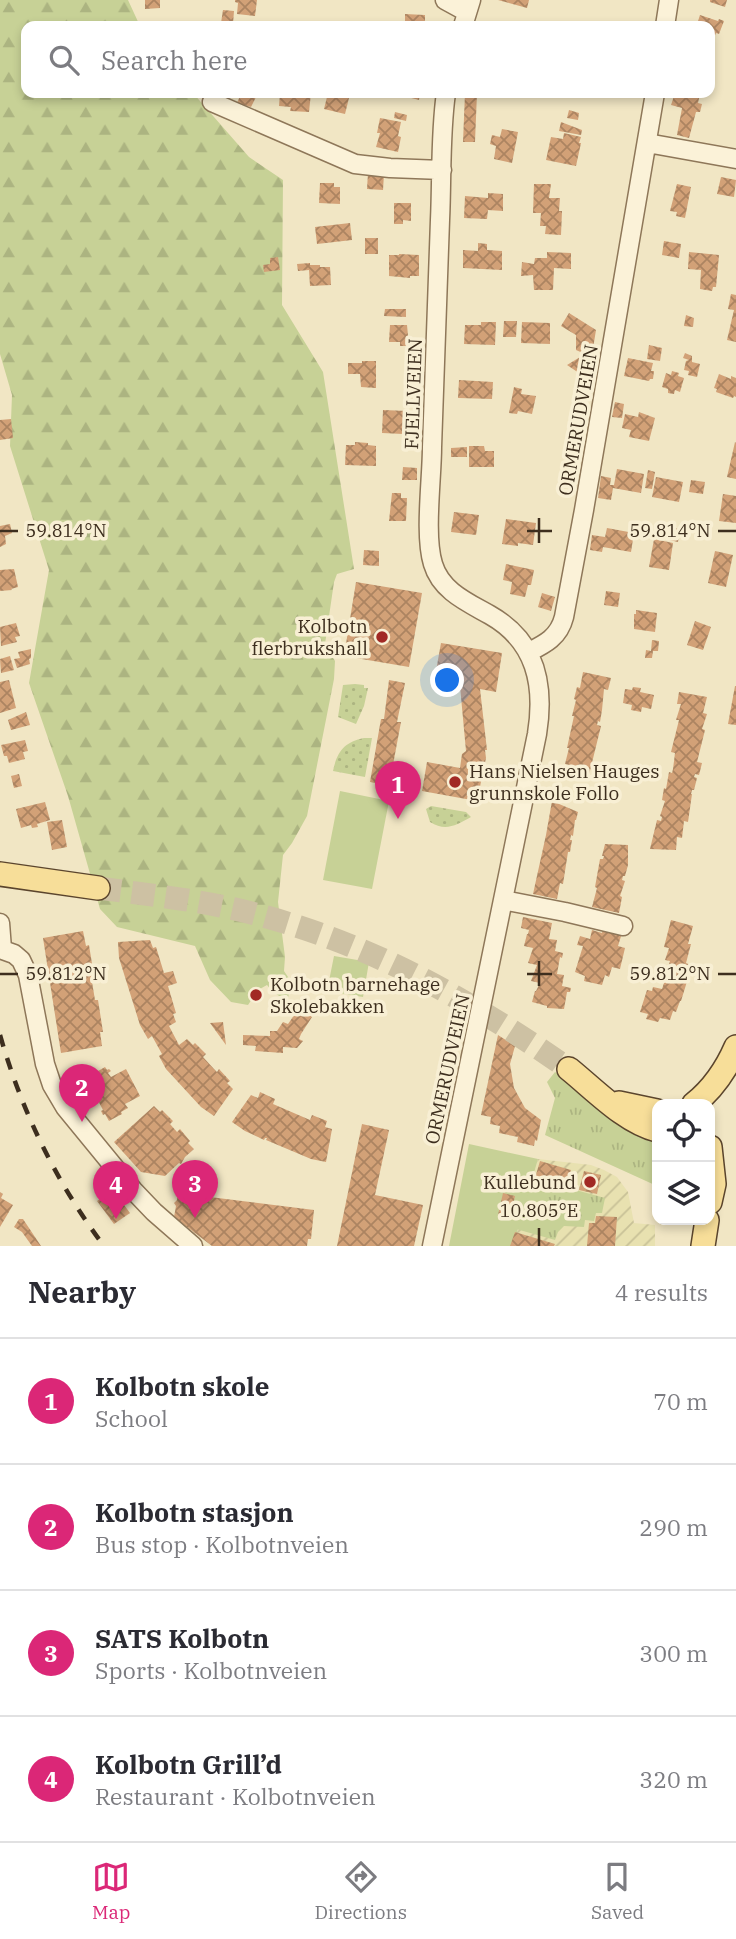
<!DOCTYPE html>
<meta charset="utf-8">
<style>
:root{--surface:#fff;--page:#f2f2f3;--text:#2b2b33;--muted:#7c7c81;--line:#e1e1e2;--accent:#db2777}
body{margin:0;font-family:"IBM Plex Serif",serif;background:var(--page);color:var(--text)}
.controls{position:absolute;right:21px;bottom:21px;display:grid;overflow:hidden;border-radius:14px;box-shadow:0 4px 10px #0003}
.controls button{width:63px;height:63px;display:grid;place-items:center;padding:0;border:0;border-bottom:2px solid var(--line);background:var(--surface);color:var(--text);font:35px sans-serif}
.you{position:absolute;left:448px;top:681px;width:24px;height:24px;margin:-18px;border:5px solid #fff;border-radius:50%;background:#1a73e8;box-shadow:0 0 0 10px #1a73e833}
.badge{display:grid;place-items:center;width:46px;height:46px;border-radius:50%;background:var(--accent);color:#fff;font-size:23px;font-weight:700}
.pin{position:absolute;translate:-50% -58px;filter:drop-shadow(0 2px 4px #0008)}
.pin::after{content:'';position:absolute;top:37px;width:24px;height:21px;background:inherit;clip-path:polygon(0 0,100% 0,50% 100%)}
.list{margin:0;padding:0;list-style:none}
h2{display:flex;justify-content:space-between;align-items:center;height:91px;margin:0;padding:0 28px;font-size:30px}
h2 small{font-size:23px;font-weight:400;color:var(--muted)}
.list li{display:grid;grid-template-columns:46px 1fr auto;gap:21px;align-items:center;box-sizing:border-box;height:126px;padding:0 28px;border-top:2px solid var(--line)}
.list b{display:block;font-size:26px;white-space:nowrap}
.list p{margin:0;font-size:23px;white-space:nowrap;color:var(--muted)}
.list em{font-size:23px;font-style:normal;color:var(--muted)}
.icon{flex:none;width:38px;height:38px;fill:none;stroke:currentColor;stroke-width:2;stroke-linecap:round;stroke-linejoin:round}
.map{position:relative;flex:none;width:736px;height:1246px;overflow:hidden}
.search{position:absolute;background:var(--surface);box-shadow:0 4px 10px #0003;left:21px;right:21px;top:21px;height:77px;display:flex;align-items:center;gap:18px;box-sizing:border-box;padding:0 24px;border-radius:14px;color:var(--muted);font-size:26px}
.sheet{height:595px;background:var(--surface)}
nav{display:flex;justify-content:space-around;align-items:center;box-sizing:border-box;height:98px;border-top:2px solid var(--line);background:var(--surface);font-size:19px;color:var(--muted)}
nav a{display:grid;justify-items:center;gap:4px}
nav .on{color:var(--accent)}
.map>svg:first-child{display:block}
</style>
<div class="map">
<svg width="736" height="1246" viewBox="0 0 736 1246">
<defs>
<pattern id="farmland-furrows" width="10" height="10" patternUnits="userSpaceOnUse" patternTransform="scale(1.75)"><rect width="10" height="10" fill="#e8e1b0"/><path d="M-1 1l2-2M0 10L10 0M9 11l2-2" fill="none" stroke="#c8c197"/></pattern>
<pattern id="grass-tufts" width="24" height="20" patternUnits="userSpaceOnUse" patternTransform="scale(1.75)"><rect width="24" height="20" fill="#c7d196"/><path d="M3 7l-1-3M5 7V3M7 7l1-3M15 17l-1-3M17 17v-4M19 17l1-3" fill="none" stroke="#acb481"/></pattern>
<pattern id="forest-firs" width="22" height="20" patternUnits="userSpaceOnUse" patternTransform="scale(1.75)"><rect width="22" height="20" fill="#c7d196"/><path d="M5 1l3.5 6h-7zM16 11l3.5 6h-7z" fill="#acb481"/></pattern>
<pattern id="park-dots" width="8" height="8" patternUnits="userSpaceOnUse" patternTransform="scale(1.75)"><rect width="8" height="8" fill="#c7d196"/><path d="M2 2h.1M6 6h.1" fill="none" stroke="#acb481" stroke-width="1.8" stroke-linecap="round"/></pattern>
<pattern id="building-cross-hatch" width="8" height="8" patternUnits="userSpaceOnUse" patternTransform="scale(1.75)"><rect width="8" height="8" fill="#d2a177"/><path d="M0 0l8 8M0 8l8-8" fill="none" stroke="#ac8461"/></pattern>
</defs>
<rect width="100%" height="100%" fill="#f1e6c4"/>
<path fill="url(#farmland-furrows)" d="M538,1159L591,1165L604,1170L617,1177L628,1192L634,1223L655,1225V1246H513Z"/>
<path fill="url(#grass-tufts)" d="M555,1072L657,1138V1186L545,1135L555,1098L547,1082Z
M528,1177L605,1198L602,1213H596L594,1221L585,1220L584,1227L564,1226L558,1232L555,1240L516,1229Z"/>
<path fill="url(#forest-firs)" d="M0,0H128L140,26H26V93H193L249,157L283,180L282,305L323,372L354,569L337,574L334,582L325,644L335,661L334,679L307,816L292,843L283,855L278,902L285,957L284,971L292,983L287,1001L273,992L267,985L258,990L248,1005L231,1002L210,980L195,946L117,927L100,909L68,796L29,683L49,570L10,446L12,395L0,354Z"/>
<path fill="url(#park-dots)" d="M355,684L364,685V688H368L364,706L356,724L338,717L343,685Z
M364,738H372L365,777L333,771C337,752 344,742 364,738Z
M431,806L466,812L471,817C456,825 446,832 430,822L426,809Z"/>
<path fill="#c7d196" d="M340,791L389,801L372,889L323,880Z
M334,956L369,962L363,997L327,991Z
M469,1144L538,1159L513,1246H449Z"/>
<path fill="url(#building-cross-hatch)" d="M145,0H160V8L145,9Z
M235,0H257L255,16L237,14L238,3L235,2Z
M498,0H529L527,8Z
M710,0H727L725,7L710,2Z
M223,10L234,11L233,24L221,23Z
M405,14L425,15V26H405Z
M700,15L718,21L719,19L724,21L719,34L716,33L714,38L710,37V26H701L702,22L698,21Z
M239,93H258L251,107L237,103L240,96L238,95Z
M280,93H311L309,112L290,111L291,107L279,106Z
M328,93L350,94L345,114L324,109Z
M392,93H420L419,100Z
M465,93H477L475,142H463Z
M675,93L700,94L698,103L702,104L700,112H696L689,138L677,135L682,108L671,105Z
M569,110L579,113L578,120L567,118Z
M395,112L407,115L406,121L394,118Z
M380,118L401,122L398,136L401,137L398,152L376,147L380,133H377Z
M561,122L582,130L581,135L559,131Z
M502,129L518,132L512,163L494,159L496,146L490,144L492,135L500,137Z
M564,133L581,137L579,143H581L576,166L546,160L551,137L563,139Z
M368,173L384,174L383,190L367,189Z
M721,177L736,180L734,197L717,194Z
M320,183H334V187H340V204L319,203Z
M534,184H551L549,198H560L559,211H562L561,235L545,234L546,226H540L541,213H533Z
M677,184L691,187L685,218L676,216L677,212L670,211Z
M488,193L503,194V211L488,210L487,219L464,218L465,196L488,198Z
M394,203H411V221L403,220V224H394Z
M350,223L352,240L317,244L315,227Z
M365,238H378V254H365Z
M664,241L681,244L679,258L662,255Z
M478,243L487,244V250L502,251V270L463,268V250L478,251Z
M547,252L571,253V269L554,268L553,290H534L533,275L521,276L522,262L534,264L535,258H547Z
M689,252L719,255L716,287H713L712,291L700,289L701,270L688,269Z
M399,254L419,255V276H410V278L389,276V255H399Z
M278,257L280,270L264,272L263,265L270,264V258Z
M310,263V265H320V267H330L331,285L310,286L309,270L298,271L297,264Z
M731,294L736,295V342L727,340L734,310L728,309Z
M385,309H406V317L384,316Z
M569,313L596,330L588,379L567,365L585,354L576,350V335L561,326Z
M686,315L694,318L693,327L684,326Z
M504,321H517L516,337H503Z
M481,322H496L495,345L464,344L465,325H481Z
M522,322L550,323V344L521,343Z
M390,325H407L409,346H400V342H389Z
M649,345L662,348L660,361L647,359Z
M685,353L692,356V362L700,364L697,377L688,375L689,371L684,370L686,361L689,360L683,358Z
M628,358L653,363L651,371H654L653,379H650L649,381L624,376Z
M362,361H376V388L361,387L360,374H348V363H362Z
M672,371L679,373L678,376L684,378L680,392L675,390L674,394L668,393V389L662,387L666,373L671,375Z
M719,374L731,379V376L736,378V397L734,396L733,398L716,392L717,389L714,388Z
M459,380L493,382L492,399L458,398Z
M514,387L522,389L521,394L536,396L532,414L518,411L517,414L509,413Z
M615,402L624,404L622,418L612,417Z
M383,410L408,411V421L404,420L403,434L382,433Z
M639,412L655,418L649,441L629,437L631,430L622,428L625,414L638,417Z
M11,419L13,438L0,440V420Z
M355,442L368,443V445L376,446V466L345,465L346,445H355Z
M735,442L736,443V479L727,477Z
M469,446H484L485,451H494V467H469Z
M467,447V457H451V448Z
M403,467L417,468V480H402Z
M617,469L644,474L641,493L613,488L611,500L598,498L601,476L611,478L610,485H614Z
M648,470L655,472L652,489L645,488Z
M656,477L683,482L679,502L652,497Z
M691,480L705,482L703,494L689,492Z
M392,493H401V498H407L406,521H389Z
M723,494L736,496V523L719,521Z
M454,512L479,515L476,535L451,532Z
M506,519L536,523L533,545L518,543V546L502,544Z
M10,524L12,533L5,536L6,544L0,547V526Z
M667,527L680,529L678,542L665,539Z
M607,528L634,533L631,552L603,547L602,552L590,550L592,535L605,537Z
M654,539L673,543L669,570L649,567Z
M364,550L379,551V566L363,565Z
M715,551L733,555L726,587L708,583Z
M506,564L534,570L531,585H528L525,597L510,594L512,582L503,580Z
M14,569L18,587L11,589L12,590L0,591V570Z
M356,582L422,593L409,667L344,656Z
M606,591L620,593L618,607L604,605Z
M542,593L555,597L551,611L538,607Z
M636,610L657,613L655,632L634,629V614H636Z
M695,621L711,627L703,650L687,645Z
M16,623L20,636L15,637L17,642L1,646L0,627Z
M652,640L659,641L658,651H653L652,658H645L646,650L651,651Z
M441,643L502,653L496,692L480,689L487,750H485L486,758L477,801L422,791L427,762L460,768L462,754L466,751L460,686L434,682Z
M31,649V658L29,659L30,664L17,668L14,659L20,658L18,652Z
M10,656L14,670L1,673L0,659Z
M583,672L611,678L608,690L604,689L602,710L600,722L598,721L597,725L601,726L589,775L569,771L570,765L565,764L569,748H567L574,716H572L576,700L574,699L577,687L580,688Z
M9,680L16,708L0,713V682Z
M389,680L405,683L397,722H401L389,786L370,782L381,719H384Z
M735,686H736V725L728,724Z
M633,687L641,688L640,692L654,695L651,709L642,707L641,712L631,710L632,705L623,703L625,689L632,690Z
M679,692L707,697L703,713L707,714L702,729L705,730L697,762L702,763L699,775L695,774L694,777L697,778L694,790H692L691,794H692L688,822L684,821L682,838L677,837L676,850L650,849L657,820L661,821L662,817L660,816L665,801L662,800L664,788L666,789L669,772L672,773L673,769L675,753L671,752L679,720H676L681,704H677Z
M26,712L30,725L11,730L8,720Z
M25,740L28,751L23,752L25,759L9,763L7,756H4L1,745Z
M19,774L22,786L14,788L11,776Z
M552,801L578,812L576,820H575L573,836L571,835L570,840H572L570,852H568L563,884L560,883L557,899L533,894L546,835Z
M45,802L50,820L37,824L38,827L32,828L31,825L21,828L16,809Z
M62,820L67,847L52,850L47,822Z
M605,844L628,845V865L625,876H623L622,880L625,881L620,896L622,897L619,913L592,907L597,888L595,887L600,859H603L604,856H602Z
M523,917L552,923L549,939L557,940L555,951L563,953L562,958L560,957L557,974L564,975L562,986L571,988L570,992H567L564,1009L547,1008V1006L532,1002L535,991H536L540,983L531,981L537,965L528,963L533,948L524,946L527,934H528L529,930L521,928Z
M671,920L693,926L688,944H691L686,963L690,965L687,975H689L681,1001H680L676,1012L673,1011L670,1020L660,1018L658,1022L646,1019L648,1014L640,1012L647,990L652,991L653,987L662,989L665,980L670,981L672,973L667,971L670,961L665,960L669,948L664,947Z
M603,928L622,933L618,946L625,948L620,969L612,967L609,977L605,975L602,985L584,981L585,976L575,972L583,946L577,945L580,936L590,939L592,930L602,933Z
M83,931L86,946L89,945L94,976H91L95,1000H98L103,1032H100L102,1046L61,1053L43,938Z
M150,940L153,948L156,947L164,973L173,971L177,983L168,986L176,1013L173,1014L176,1022L169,1026L179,1045L187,1039L193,1045L195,1043L206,1054L203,1057L214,1069L217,1072L219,1069L230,1081L227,1083L233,1089L214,1116L201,1107L166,1069L159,1056L162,1054L152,1036L148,1039L140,1025L119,958L118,942Z
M330,1002L362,1007L360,1015L329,1010Z
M299,1008L312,1017L301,1034L299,1039L303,1041L297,1048L283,1047V1053L255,1051L256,1046L243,1045V1035L270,1036V1031H277L283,1022L288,1024Z
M223,1022L226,1045L210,1023Z
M498,1035L515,1046L510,1064L514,1088L525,1108L541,1120L537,1141L535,1140L534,1146L517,1142L518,1137L499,1133L500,1126L490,1124L491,1117L481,1115Z
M105,1067L107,1070L109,1069L111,1071L108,1073L111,1077L126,1069L140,1096L125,1104L128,1108L121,1112L122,1114L109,1121L105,1114L103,1115L101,1111L103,1110L86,1078Z
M260,1092L275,1099L273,1104L310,1120L312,1115L327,1121L325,1127L332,1129L326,1162L311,1159L266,1140L267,1138H265L264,1140L258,1137L245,1131L232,1122L251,1095L258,1098Z
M154,1106L160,1112L162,1110L173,1121L170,1124L177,1132L180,1129L190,1141L188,1143L194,1149L185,1157L181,1164L179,1163L165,1176L141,1172L114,1142Z
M362,1124L389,1130L375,1195L423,1205L414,1246H337Z
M540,1161L571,1170L567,1186L535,1178Z
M584,1171L601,1175L597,1194L579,1190Z
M113,1190L130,1213L114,1224L97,1201Z
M0,1192L3,1194L1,1198L13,1205L0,1227Z
M178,1193L314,1210L311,1239H308L307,1246H212L174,1217L176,1206L174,1203L177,1200Z
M503,1193L515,1196L510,1219L498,1215Z
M596,1216L617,1217L615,1246H587L589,1223H595Z
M19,1219H23L41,1246H32L22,1232L14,1227Z
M515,1232L555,1244L554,1246H510Z"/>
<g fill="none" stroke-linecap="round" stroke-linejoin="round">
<path stroke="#cdc1a3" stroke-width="23" stroke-dasharray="23 11" stroke-linecap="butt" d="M98,888C144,894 190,899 235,909C361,938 464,996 569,1069"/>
<g stroke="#8e7759" stroke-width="21">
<path id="minor" d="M445,0L467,12
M463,26L471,0
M665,26L669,0
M212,102L355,164L390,168L442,170
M647,143L736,159
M529,652C545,644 559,637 564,617L584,510L655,93
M503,900L565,912L623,926
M0,923L2,949
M0,949L14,954L21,960L28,975L45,1064L52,1085L65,1107L133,1190L154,1212L193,1246
M432,1246L537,734C545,685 536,641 490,615C467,602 441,591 433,564C424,535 432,479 432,447C434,372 437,296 440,220C442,178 440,134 446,93"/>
</g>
<g stroke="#5b452d" stroke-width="26">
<path id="major" d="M0,874L98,888
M569,1069C595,1090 625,1122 657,1130
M619,1103L657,1111
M694,1104C714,1088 726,1070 736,1047
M710,1147L714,1184L710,1202
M703,1246L707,1220"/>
</g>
<use href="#minor" stroke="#fbf2d8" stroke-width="18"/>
<use href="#major" stroke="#f7de99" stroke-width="23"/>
<path stroke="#3d2e1e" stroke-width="4.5" stroke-dasharray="12 12" stroke-linecap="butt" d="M0,1035C22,1112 56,1182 104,1246"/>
</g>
<path fill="none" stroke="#3d2e1e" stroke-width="2.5" d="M539,518V543M0,531H18M527,531H552M718,531H736M539,961V986M0,974H18M527,974H552M718,974H736M539,1228V1246"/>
<g fill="#a12924" stroke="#f8efd4" stroke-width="2.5">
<circle cx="382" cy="637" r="7"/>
<circle cx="455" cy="782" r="7"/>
<circle cx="256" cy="995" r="7"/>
<circle cx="590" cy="1182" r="7"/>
</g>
<g text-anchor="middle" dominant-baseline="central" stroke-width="7" stroke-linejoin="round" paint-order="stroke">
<g font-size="19" fill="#3d2e1e" stroke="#f8efd4">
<text transform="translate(413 394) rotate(-88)">FJELLVEIEN</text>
<text transform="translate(578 420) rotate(-80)">ORMERUDVEIEN</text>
<text transform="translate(447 1069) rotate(-78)">ORMERUDVEIEN</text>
</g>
<g font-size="19" fill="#3d2e1e" stroke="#f8efd4" text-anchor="end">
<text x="368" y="626">Kolbotn<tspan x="368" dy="22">flerbrukshall</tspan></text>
<text x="469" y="771" text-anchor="start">Hans Nielsen Hauges<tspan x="469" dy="22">grunnskole Follo</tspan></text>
<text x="270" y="984" text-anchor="start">Kolbotn barnehage<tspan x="270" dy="22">Skolebakken</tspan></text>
<text x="576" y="1182">Kullebund</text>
</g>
</g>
<g font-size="18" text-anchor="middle" fill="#3d2e1e" stroke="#f8efd4" stroke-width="7" stroke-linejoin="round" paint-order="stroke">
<text x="66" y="537">59.814°N</text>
<text x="670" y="537">59.814°N</text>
<text x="66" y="980">59.812°N</text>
<text x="670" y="980">59.812°N</text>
<text x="539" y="1217">10.805°E</text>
</g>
</svg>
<div class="controls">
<button><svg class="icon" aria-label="locate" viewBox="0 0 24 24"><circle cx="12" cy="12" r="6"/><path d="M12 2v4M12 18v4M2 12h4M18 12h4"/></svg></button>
<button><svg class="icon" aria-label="layers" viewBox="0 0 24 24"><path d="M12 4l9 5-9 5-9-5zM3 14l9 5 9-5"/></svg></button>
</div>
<div class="you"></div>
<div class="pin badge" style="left:398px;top:819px">1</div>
<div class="pin badge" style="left:82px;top:1122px">2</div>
<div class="pin badge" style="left:195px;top:1218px">3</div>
<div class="pin badge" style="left:116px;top:1219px">4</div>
<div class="search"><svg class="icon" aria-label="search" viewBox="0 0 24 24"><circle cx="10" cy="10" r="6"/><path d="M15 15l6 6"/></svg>Search here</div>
</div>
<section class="sheet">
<h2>Nearby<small>4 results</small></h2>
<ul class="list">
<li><span class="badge">1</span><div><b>Kolbotn skole</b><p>School</p></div><em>70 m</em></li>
<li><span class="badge">2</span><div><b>Kolbotn stasjon</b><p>Bus stop · Kolbotnveien</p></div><em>290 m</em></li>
<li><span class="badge">3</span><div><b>SATS Kolbotn</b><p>Sports · Kolbotnveien</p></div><em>300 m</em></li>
<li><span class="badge">4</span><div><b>Kolbotn Grill’d</b><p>Restaurant · Kolbotnveien</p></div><em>320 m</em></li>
</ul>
</section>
<nav>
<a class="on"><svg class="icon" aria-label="map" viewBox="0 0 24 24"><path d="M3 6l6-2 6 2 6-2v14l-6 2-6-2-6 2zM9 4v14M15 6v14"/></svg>Map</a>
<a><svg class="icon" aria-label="directions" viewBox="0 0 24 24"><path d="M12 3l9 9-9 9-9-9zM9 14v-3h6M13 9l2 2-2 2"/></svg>Directions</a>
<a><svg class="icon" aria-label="saved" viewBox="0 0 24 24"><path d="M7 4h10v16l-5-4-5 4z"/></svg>Saved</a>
</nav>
